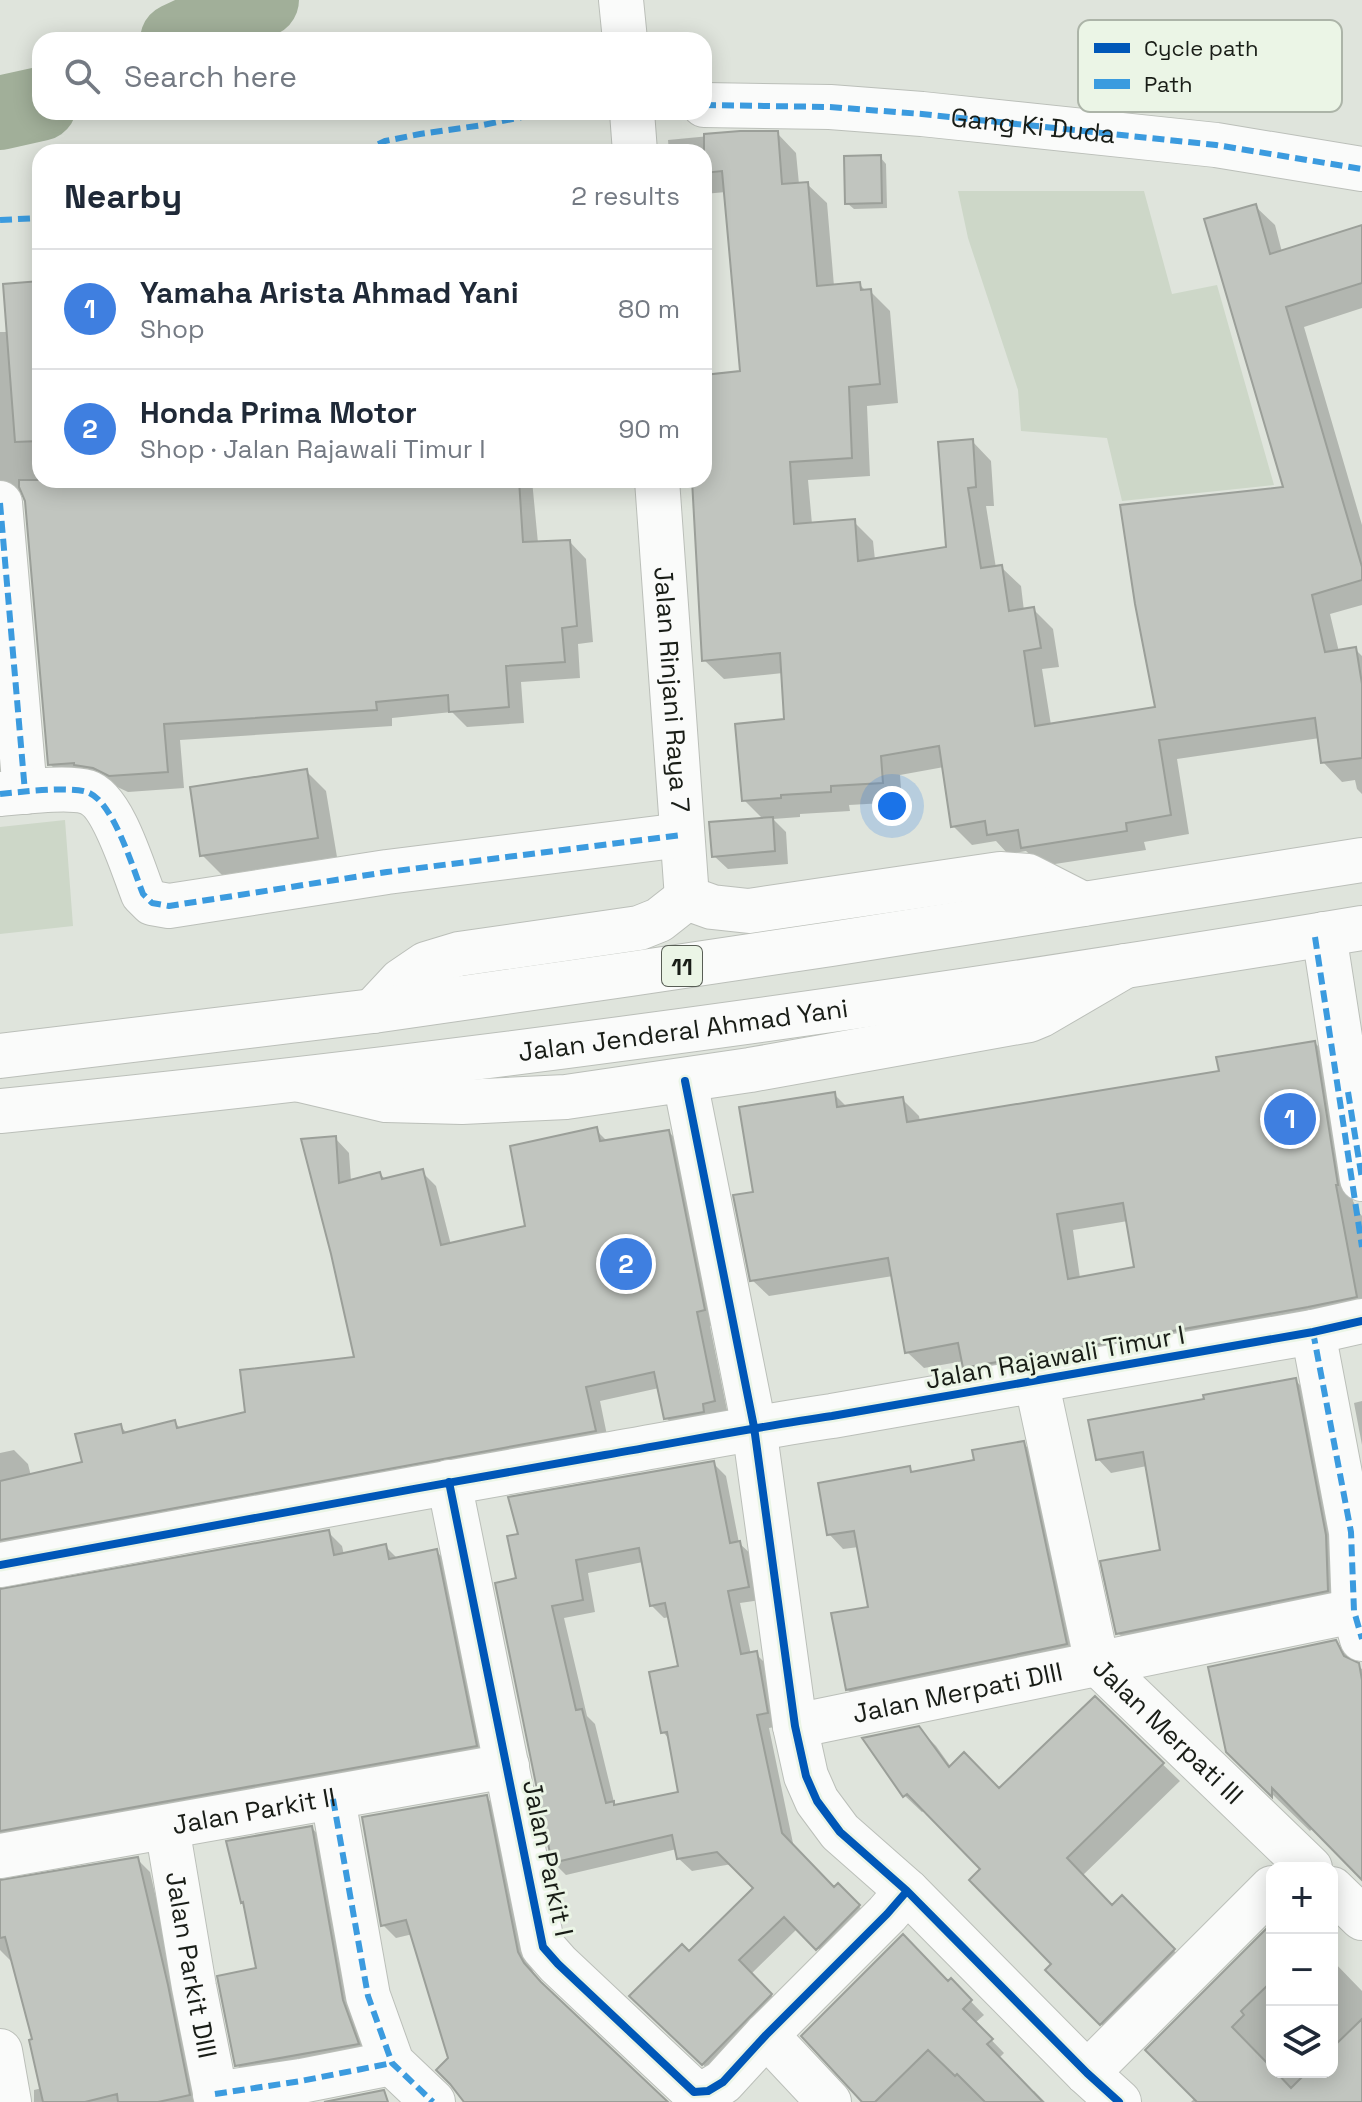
<!DOCTYPE html>
<meta charset="utf-8">
<style>
:root{--surface:#fff;--page:#f2f2f3;--text:#1f2937;--muted:#747a83;--line:#e0e1e3;--accent:#d93025}
body{margin:0;font-family:"Space Grotesk",sans-serif;background:var(--page);color:var(--text)}
.controls{position:absolute;right:24px;bottom:24px;display:grid;overflow:hidden;border-radius:16px;box-shadow:0 4px 20px #0003}
.controls button{width:72px;height:72px;display:grid;place-items:center;padding:0;border:0;border-bottom:2px solid var(--line);background:var(--surface);color:var(--text);font:40px sans-serif}
.you{position:absolute;left:892px;top:806px;width:28px;height:28px;margin:-20px;border:6px solid #fff;border-radius:50%;background:#1a73e8;box-shadow:0 0 0 12px #1a73e833}
.badge{display:grid;place-items:center;width:52px;height:52px;border-radius:50%;background:var(--accent);color:#fff;font-size:26px;font-weight:700}
.pin{position:absolute;translate:-50% -50%;border:4px solid #fff;box-shadow:0 2px 8px #0006}
.list{margin:0;padding:0;list-style:none}
h2{display:flex;justify-content:space-between;align-items:center;height:104px;margin:0;padding:0 32px;font-size:34px}
h2 small{font-size:26px;font-weight:400;color:var(--muted)}
.list li{display:grid;grid-template-columns:52px 1fr auto;gap:24px;align-items:center;box-sizing:border-box;height:120px;padding:0 32px;border-top:2px solid var(--line)}
.list b{display:block;font-size:30px;white-space:nowrap}
.list p{margin:0;font-size:26px;white-space:nowrap;color:var(--muted)}
.list em{font-size:26px;font-style:normal;color:var(--muted)}
.icon{flex:none;width:44px;height:44px;fill:none;stroke:currentColor;stroke-width:2;stroke-linecap:round;stroke-linejoin:round}
.map{position:relative;flex:none;width:1362px;height:2102px;overflow:hidden}
.search{position:absolute;background:var(--surface);box-shadow:0 4px 20px #0003;left:32px;top:32px;width:680px;height:88px;display:flex;align-items:center;gap:20px;box-sizing:border-box;padding:0 28px;border-radius:24px;color:var(--muted);font-size:30px}
.panel{position:absolute;background:var(--surface);box-shadow:0 4px 20px #0003;left:32px;top:144px;width:680px;height:344px;border-radius:24px}
.map>svg:first-child{display:block}
</style>
<div class="map">
<svg width="1362" height="2102" viewBox="0 0 1362 2102">
<rect width="100%" height="100%" fill="#dfe4dc"/>
<path fill="#cdd7c8" d="M1144,191L1172,294L1217,285L1274,485L1122,501L1107,438L1021,431L1018,390L968,238L958,191Z
M65,820L73,926L0,934V827Z"/>
<path fill="#0003" fill-rule="evenodd" d="M741,133H777L796,153L799,184H807L827,203L834,286L859,284L867,292L870,291L890,311L898,403L867,406L870,476L808,480L812,524L854,522L873,541L875,560L948,549L972,441L991,461L994,506H986L996,568L1001,567L1021,586L1024,611L1033,609L1053,629L1059,667L1042,669L1051,725L1157,708L1285,488L1255,206L1275,225L1282,252L1362,227V308L1304,327L1362,525V605L1330,614L1339,652L1355,649L1362,656V794L1357,789L1355,780L1342,782L1323,762L1320,738L1177,759L1189,834L1144,842L1146,850L1042,866L1026,851L1008,854L996,841L972,845L953,826L944,767L900,775L902,802L849,805L850,811L800,814V817L773,819L786,832L788,864L728,869L714,856L763,819L744,800L786,721L783,673L724,679L704,660L693,480H704V377L742,373L726,192L704,194V152H669L668,140Z
M880,157L886,164L887,208L854,209L847,203Z
M40,283V480H302L303,492L442,484V480H532L538,543L570,542L586,559L593,642L578,644L580,678L521,682L524,723L467,727L452,712L392,718V726L180,740L184,788L128,792L111,784L66,781L50,764L25,496L15,494L0,502V332H9Z
M306,771L326,791L337,857L222,875L202,855Z
M1315,1043L1331,1059L1353,1201L1358,1211L1362,1216V1315L982,1383L965,1367L964,1361L924,1368L907,1352L893,1276L769,1296L752,1280L755,1193L834,1094L847,1107L902,1099L919,1116L920,1122L1221,1073ZM1128,1221L1136,1268L1080,1278L1073,1230Z
M596,1130L608,1142L669,1132L683,1146L718,1324L710,1326L728,1415L681,1432L666,1418L659,1388L600,1401L609,1445L0,1559V1453L14,1450L28,1464L31,1476L84,1463L120,1426L128,1434L174,1422L181,1429L247,1414L356,1359L333,1254L335,1138L349,1153L351,1181L380,1174L386,1180L422,1172L436,1186L451,1245L528,1227Z
M1296,1381L1309,1394L1341,1604L1132,1647L1118,1633L1162,1552L1147,1466L1111,1473L1098,1459Z
M1362,1401V1445L1354,1403Z
M1023,1443L1038,1458L1081,1659L862,1704L847,1689L870,1608L859,1547L843,1549L829,1534L909,1468L914,1473L977,1462Z
M713,1463L726,1476L739,1543L753,1556L761,1600L740,1603L751,1655L756,1654L769,1667L780,1726L769,1728L794,1848L835,1889L838,1886L872,1919L830,1961L798,1928L751,1974L784,2008L716,2077L644,2009L689,1954L756,1888L732,1864L692,1871L678,1858L677,1849L566,1875L553,1862L519,1579ZM643,1562L651,1605L664,1618L670,1617L680,1668L663,1732L670,1740L680,1794L615,1806L595,1724L587,1716L564,1618L595,1612L588,1573Z
M328,1532L342,1546L344,1555L385,1546L398,1559L436,1551L451,1566L490,1760L0,1850V1591Z
M1336,1642L1349,1655L1352,1662L1362,1669V1876L1314,1827L1310,1831L1228,1751Z
M1095,1699L1180,1781L1082,1876L1113,1907L1122,1898L1191,1968L1118,2041L1048,1970L1054,1964L983,1869L925,1810L922,1812L904,1795L918,1728L936,1746L951,1767L999,1791Z
M486,1797L499,1810L531,1967L537,1979L665,2102H468L450,2058L413,1934L396,1938L383,1925Z
M312,1828L325,1842L371,2057L251,2078L237,2065Z
M137,1859L150,1872L180,2000L201,2102H34V2090L42,2088L34,2041L12,1962L0,1950V1882Z
M1272,1926V2072H1332V1960L1362,1991V2102H1191L1195,2098Z
M951,1981L984,2015L975,2023L1004,2053L999,2058L1032,2093L1034,2091L1045,2102H865Z"/>
<g fill="none" stroke-linecap="round" stroke-linejoin="round">
<path stroke="#a1af99" stroke-width="74" d="M177,40L262,0
M0,113L40,104"/>
</g>
<path fill="#c1c5bf" stroke="#9b9f99" stroke-width="2" fill-rule="evenodd" d="M740,131H778L782,184L808,182L817,286L860,282L861,290L871,289L880,384L849,387L852,458L790,462L794,524L855,519L858,561L946,547L938,442L973,439L976,487L968,488L981,568L1002,565L1009,611L1034,607L1041,648L1024,651L1035,726L1155,707L1135,604L1120,505L1283,487L1204,219L1256,204L1270,254L1362,225V283L1286,307L1362,567V580L1312,595L1325,652L1356,647L1362,684V758L1321,763L1315,718L1159,740L1171,815L1126,823L1127,831L1021,848L1018,830L987,835L985,821L951,827L939,746L881,756L883,783L831,786V792L781,795V798L742,801L735,724L784,719L780,653L702,661L692,480H704V375L740,371L722,171L704,173V134Z
M881,155L882,203L845,204L844,156Z
M40,281V441L15,442L3,284Z
M19,480H368V486L440,483V480H519L523,542L570,540L577,626L562,628L565,662L506,666L509,707L449,712L448,695L376,702L377,710L164,724L168,772L109,776L93,768L74,765V763L48,765L25,501L19,487Z
M307,769L318,838L200,856L190,787Z
M773,817L775,851L712,857L709,822Z
M1315,1041L1338,1185H1336L1357,1297L1308,1307L963,1368L958,1343L905,1353L888,1258L750,1281L733,1195L753,1192L739,1107L835,1092L837,1107L903,1097L907,1122L1219,1071L1216,1057ZM1123,1203L1134,1267L1068,1279L1057,1214Z
M597,1127L600,1141L669,1130L705,1310L697,1312L715,1401L703,1404L704,1412L664,1419L654,1372L586,1387L596,1431L0,1540V1481L82,1462L75,1434L121,1424L123,1433L175,1420L177,1428L245,1412L240,1370L354,1357L331,1254L301,1139L336,1136L339,1183L380,1172L382,1179L423,1169L441,1245L525,1226L510,1146Z
M1296,1378L1326,1535L1328,1591L1116,1634L1100,1561L1160,1550L1143,1452L1096,1460L1088,1420L1204,1399L1203,1395Z
M1024,1441L1067,1644L846,1690L831,1613L868,1607L854,1531L827,1535L818,1483L910,1466L911,1472L974,1460L972,1450Z
M714,1461L730,1543L740,1541L749,1587L728,1591L741,1654L757,1651L768,1713L757,1715L782,1833L834,1887L838,1883L860,1905L816,1950L784,1917L739,1960L772,1994L702,2065L629,1996L682,1944L689,1951L753,1888L717,1852L677,1859L672,1835L552,1863L495,1583L516,1578L507,1536L518,1534L508,1497ZM639,1548L650,1606L665,1603L678,1666L649,1672L661,1733L667,1732L678,1792L614,1805V1801L606,1803L582,1709L576,1710L552,1606L583,1600L576,1560Z
M329,1530L334,1555L386,1544L389,1559L437,1549L477,1746L0,1831V1589Z
M1336,1640L1344,1656L1359,1663L1362,1680V1880L1272,1788V1797L1226,1752L1208,1667Z
M1095,1696L1164,1763L1067,1858L1112,1905L1122,1895L1175,1949L1100,2025L1045,1970L1051,1964L969,1880L980,1869L907,1794L903,1797L862,1738L919,1726L949,1767L964,1752L999,1788Z
M487,1795L518,1952L524,1963L541,1982L668,2102H464L450,2084L436,2070L448,2058L406,1920L381,1926L362,1817Z
M312,1826L343,2000L359,2044L235,2066L217,1976L256,1968L243,1902L241,1903L226,1841Z
M138,1857L168,1985L190,2095L158,2102H118L117,2094L85,2102H43L29,2040L32,2039L5,1937L0,1938V1880Z
M1272,1923V1981L1241,2011L1244,2015L1232,2027L1272,2068V2072H1276L1291,2088L1307,2072H1332V2048L1362,2019V2102H1197L1145,2050Z
M903,1934L948,1981L951,1978L972,2000L963,2009L993,2039L987,2044L1043,2102H985L957,2074L955,2076L928,2050L875,2102H862L801,2036Z
M384,2090L388,2102H324Z"/>
<g fill="none" stroke-linecap="round" stroke-linejoin="round">
<g stroke="#bbbfb9" stroke-width="46">
<g id="minor">
<path d="M621,0L625,40"/>
<path id="s1" d="M704,105L830,107L922,114L1216,145L1362,169"/>
<path d="M632,112L635,152"/>
<path id="s2" d="M657,480L687,898"/>
<path d="M0,503L25,792"/>
<path d="M0,794C21,792 68,786 87,792C113,800 133,869 143,894L152,903L169,906L387,872L682,835"/>
<path d="M1324,934L1362,1179"/>
<path d="M1313,1332L1351,1532L1354,1611L1362,1639"/>
<path id="s3" d="M1036,1380L1097,1663L1310,1868"/>
<path d="M449,1482L543,1947L558,1964L694,2092L708,2091L723,2082L766,2035L887,1914L907,1891"/>
<path d="M0,1565C201,1528 403,1490 605,1455C681,1442 756,1427 832,1416L1313,1332L1362,1321"/>
<path id="s4" d="M795,1726L1354,1611"/>
<path d="M333,1799L368,1996L392,2063L433,2102"/>
<path id="s5" d="M167,1827L194,1987L217,2102"/>
<path id="s6" d="M0,1856L507,1766"/>
<path d="M1332,1889L1362,1918"/>
<path d="M766,2035L829,2102"/>
<path d="M0,2051L9,2102"/>
<path d="M1087,2073L1272,1888"/>
<path d="M215,2094L301,2081L392,2063"/>
</g>
</g>
<g stroke="#bbbfb9" stroke-width="46">
<path id="tertiary" d="M301,1080L386,1100L462,1102L566,1097L750,1070L1029,1020L1041,1015L1125,966
M685,1081L754,1427L795,1726L806,1776L817,1801L840,1832L907,1891L1087,2073L1119,2102"/>
</g>
<g stroke="#bbbfb9" stroke-width="46">
<g id="trunk">
<path d="M373,1011L401,981L426,964L459,954L639,928L659,920L687,898L712,907L749,911L1000,874L1028,876L1083,904"/>
<path d="M0,1056L373,1011L630,974L831,944L1362,860"/>
<path id="s7" d="M0,1111C456,1066 910,1003 1362,928"/>
</g>
</g>
<use href="#minor" stroke="#fafbfa" stroke-width="44"/>
<use href="#tertiary" stroke="#fafbfa" stroke-width="44"/>
<use href="#trunk" stroke="#fafbfa" stroke-width="44"/>
<path stroke="#3b9bdf" stroke-width="6" stroke-dasharray="12 6" stroke-linecap="butt" d="M704,105L830,107L922,114L1216,145L1362,169
M362,152L385,141L420,134L483,125L546,112
M0,220L40,218
M0,503L25,792
M0,794C21,792 68,786 87,792C113,800 133,869 143,894L152,903L169,906L387,872L682,835
M1315,937L1362,1247
M1348,1092L1362,1179
M1313,1332L1351,1532L1354,1611L1362,1639
M333,1799L368,1996L392,2063L433,2102
M215,2094L301,2081L392,2063"/>
<g stroke="#ebf5e6" stroke-width="13">
<path id="cycleway" d="M685,1081L754,1427L795,1726L806,1776L817,1801L840,1832L907,1891L1087,2073L1119,2102
M449,1482L543,1947L558,1964L694,2092L708,2091L723,2082L766,2035L887,1914L907,1891
M0,1565C201,1528 403,1490 605,1455C681,1442 756,1427 832,1416L1313,1332L1362,1321"/>
</g>
<use href="#cycleway" stroke="#0057b8" stroke-width="8"/>
</g>
<g text-anchor="middle" dominant-baseline="central" stroke-width="6" stroke-linejoin="round" paint-order="stroke">
<rect fill="#ebf5e6" stroke="#585e55" stroke-width="2" x="662" y="946" width="40" height="40" rx="6"/>
<g font-size="24" font-weight="bold" fill="#191d17">
<text x="682" y="966">11</text>
</g>
<g font-size="26" fill="#191d17" stroke="#ebf5e6">
<text stroke="none"><textPath href="#s1" startOffset="330">Gang Ki Duda</textPath></text>
<text stroke="none"><textPath href="#s2" startOffset="210">Jalan Rinjani Raya 7</textPath></text>
<text stroke="none"><textPath href="#s7" startOffset="688">Jalan Jenderal Ahmad Yani</textPath></text>
<text transform="translate(1055 1357) rotate(-10)">Jalan Rajawali Timur I</text>
<text stroke="none"><textPath href="#s4" startOffset="166">Jalan Merpati DIII</textPath></text>
<text stroke="none"><textPath href="#s3" startOffset="388">Jalan Merpati III</textPath></text>
<text stroke="none"><textPath href="#s6" startOffset="258">Jalan Parkit II</textPath></text>
<text transform="translate(548 1858) rotate(78)">Jalan Parkit I</text>
<text stroke="none"><textPath href="#s5" startOffset="140">Jalan Parkit DIII</textPath></text>
</g>
</g>
<rect x="1078" y="20" width="264" height="92" rx="12" fill="#ebf5e6" stroke="#acb4a8" stroke-width="2"/>
<rect x="1094" y="43" width="36" height="10" fill="#0057b8"/>
<rect x="1094" y="79" width="36" height="10" fill="#3b9bdf"/>
<g font-size="22" fill="#191d17">
<text x="1144" y="56">Cycle path</text>
<text x="1144" y="92">Path</text>
</g>
</svg>
<div class="controls">
<button>+</button>
<button>−</button>
<button><svg class="icon" aria-label="layers" viewBox="0 0 24 24"><path d="M12 4l9 5-9 5-9-5zM3 14l9 5 9-5"/></svg></button>
</div>
<div class="you"></div>
<div class="pin badge" style="left:1290px;top:1119px;background:#3f7fe0">1</div>
<div class="pin badge" style="left:626px;top:1264px;background:#3f7fe0">2</div>
<div class="search"><svg class="icon" aria-label="search" viewBox="0 0 24 24"><circle cx="10" cy="10" r="6"/><path d="M15 15l6 6"/></svg>Search here</div>
<section class="panel">
<h2>Nearby<small>2 results</small></h2>
<ul class="list">
<li><span class="badge" style="background:#3f7fe0">1</span><div><b>Yamaha Arista Ahmad Yani</b><p>Shop</p></div><em>80 m</em></li>
<li><span class="badge" style="background:#3f7fe0">2</span><div><b>Honda Prima Motor</b><p>Shop · Jalan Rajawali Timur I</p></div><em>90 m</em></li>
</ul>
</section>
</div>
